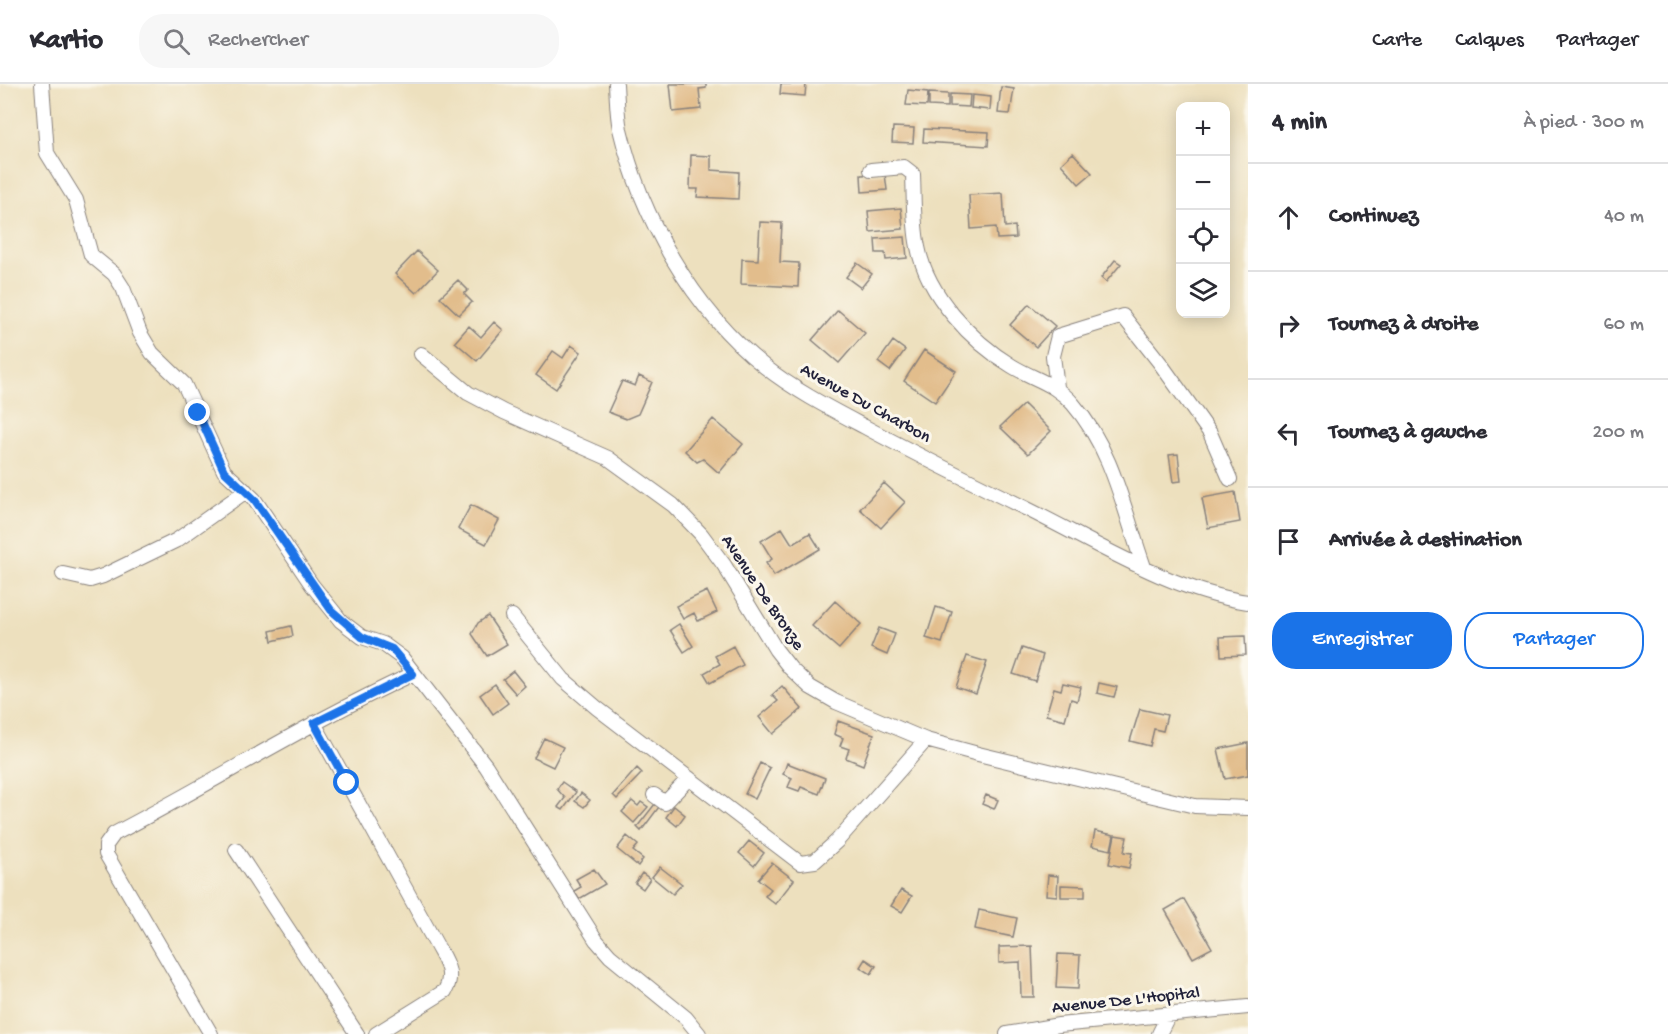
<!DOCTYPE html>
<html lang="fr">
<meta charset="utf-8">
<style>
:root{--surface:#fff;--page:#f7f7f7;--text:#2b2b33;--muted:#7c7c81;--line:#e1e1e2;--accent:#1a73e8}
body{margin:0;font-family:"Gochi Hand",sans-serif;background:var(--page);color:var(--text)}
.controls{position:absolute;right:18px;top:18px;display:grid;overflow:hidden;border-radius:12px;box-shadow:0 3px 15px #0003}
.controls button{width:54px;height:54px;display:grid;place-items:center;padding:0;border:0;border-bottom:2px solid var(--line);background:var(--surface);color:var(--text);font:30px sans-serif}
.stop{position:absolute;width:18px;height:18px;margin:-14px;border:4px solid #1a73e8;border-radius:50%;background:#fff}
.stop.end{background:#1a73e8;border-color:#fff;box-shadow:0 2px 6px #0008}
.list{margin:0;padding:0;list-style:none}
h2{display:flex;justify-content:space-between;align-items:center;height:78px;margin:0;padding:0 24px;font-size:26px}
h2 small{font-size:20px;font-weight:400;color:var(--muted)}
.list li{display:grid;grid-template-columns:39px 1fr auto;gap:18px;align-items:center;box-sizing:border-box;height:108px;padding:0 24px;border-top:2px solid var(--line)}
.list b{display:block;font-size:22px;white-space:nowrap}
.list em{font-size:20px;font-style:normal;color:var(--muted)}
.actions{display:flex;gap:12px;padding:18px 24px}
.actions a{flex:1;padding:14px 0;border:2px solid var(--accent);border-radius:24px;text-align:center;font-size:21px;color:var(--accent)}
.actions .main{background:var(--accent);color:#fff}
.icon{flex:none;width:33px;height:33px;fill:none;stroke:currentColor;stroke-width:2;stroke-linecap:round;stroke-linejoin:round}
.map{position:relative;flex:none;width:1248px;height:950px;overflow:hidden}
header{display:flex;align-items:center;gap:36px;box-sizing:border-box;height:84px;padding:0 30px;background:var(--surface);border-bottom:2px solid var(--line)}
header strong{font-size:28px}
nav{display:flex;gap:33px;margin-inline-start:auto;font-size:21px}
.search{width:420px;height:54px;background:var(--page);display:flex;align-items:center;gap:15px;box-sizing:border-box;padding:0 21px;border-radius:24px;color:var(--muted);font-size:22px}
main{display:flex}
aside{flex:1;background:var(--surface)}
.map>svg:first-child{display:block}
</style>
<header>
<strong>Kartio</strong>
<div class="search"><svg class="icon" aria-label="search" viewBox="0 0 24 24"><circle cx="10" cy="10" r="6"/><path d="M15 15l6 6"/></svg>Rechercher</div>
<nav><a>Carte</a><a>Calques</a><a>Partager</a></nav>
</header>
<main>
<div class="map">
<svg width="1248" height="950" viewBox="0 0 1248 950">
<rect width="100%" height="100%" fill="#fbf7ec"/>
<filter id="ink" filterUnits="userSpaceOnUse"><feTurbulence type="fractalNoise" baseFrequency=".0167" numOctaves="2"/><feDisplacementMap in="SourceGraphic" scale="12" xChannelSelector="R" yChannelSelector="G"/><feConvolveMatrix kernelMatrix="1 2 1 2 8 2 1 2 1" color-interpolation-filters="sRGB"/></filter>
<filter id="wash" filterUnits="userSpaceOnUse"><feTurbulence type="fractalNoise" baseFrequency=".008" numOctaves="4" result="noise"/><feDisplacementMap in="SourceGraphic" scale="24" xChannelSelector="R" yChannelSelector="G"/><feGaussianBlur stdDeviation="1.35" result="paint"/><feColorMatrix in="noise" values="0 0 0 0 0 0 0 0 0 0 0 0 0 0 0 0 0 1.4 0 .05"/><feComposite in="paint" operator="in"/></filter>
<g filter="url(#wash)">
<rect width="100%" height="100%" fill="#ede0be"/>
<g id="blocks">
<path fill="#e2bd8c" d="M670,0H706V4L699,5L701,25L673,28Z
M781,0H806L805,12L780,10Z
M1001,3L1014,5L1010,30L998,29Z
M908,6L928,8L927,22L906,21Z
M929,9L948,10V23L929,22Z
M950,10L970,11L969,23L950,22Z
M972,11L991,13L990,26L971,24Z
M893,43L914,44L913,59L892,58Z
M924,45L989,48L988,62L923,58Z
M1073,69L1092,89L1079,100L1061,80Z
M691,71L711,72V86L739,88L738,115L697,113L698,105H690Z
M885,90L887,106L862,108L861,91Z
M1003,109L1005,143L1015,142L1016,154L997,155L996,143L971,145L969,111Z
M901,124L903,145L870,148L868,127Z
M760,138L782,139L780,178L799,179L798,203L741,200L742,175L758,176Z
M905,153L907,174L886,176L885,169H876L875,155Z
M417,167L438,186L416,209L395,190Z
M1115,176L1121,180L1106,198L1101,194Z
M857,179L872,190L861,204L846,193Z
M458,196L468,206L464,210L472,218L459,231L440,213Z
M1029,220L1055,242L1036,263L1010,241Z
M838,226L865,249L839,279L812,256Z
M494,238L503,246L477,277L455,258L469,242L481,253Z
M893,257L905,266L890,287L878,278Z
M571,261L581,268L556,305L536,291L553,267L563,274Z
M924,266L956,287L935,318L904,297Z
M639,292L652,298L638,330L626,335L608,328L622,297L635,302Z
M1024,320L1051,347L1028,370L1000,343Z
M713,335L743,360L719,389L703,375L697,378L685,367Z
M1178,370L1181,397L1173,398L1169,371Z
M884,399L905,418L881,444L860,425Z
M1235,408L1240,438L1208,444L1202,414Z
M471,421L499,436L486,460L458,445Z
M782,444L792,460L810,449L820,465L774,492L766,479L772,475L761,457Z
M707,507L717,528L698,537L694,529L683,535L676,522Z
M835,517L861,540L839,565L812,542Z
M936,523L952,528L942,559L926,554Z
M488,532L507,560L487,572L472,550L478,539Z
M679,540L693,562L684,568L670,546Z
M291,542L293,552L272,557L270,547Z
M879,544L895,550L887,571L871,564Z
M1245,552L1246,571L1221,572L1220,553Z
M733,562L743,581L710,599L704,589L720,580L715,572Z
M1022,564L1043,571L1035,597L1013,590Z
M967,572L987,578L976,610L956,603Z
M513,587L525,602L516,610L503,595Z
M1063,599L1081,603L1077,617L1071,615L1065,636L1046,631L1054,604L1061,606Z
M1099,599L1117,603L1114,613L1097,609Z
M495,600L508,619L493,630L480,611Z
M782,602L802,625L773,650L759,633L778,617L772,611Z
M1140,625L1167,631L1163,647L1154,645L1150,662L1130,657Z
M838,637L874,650L863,681L846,674L849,665L840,662L843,654L834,650Z
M544,654L563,663L553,683L534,674Z
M1248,659V691L1225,695L1218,665Z
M760,679L770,684L755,715L745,710Z
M787,679L825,694L819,710L801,703L799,707L788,703L792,694L783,690Z
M637,684L642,689L617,715L613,711Z
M562,698L576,708L563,726L558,723L565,714L557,705Z
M581,709L590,716L584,723L575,717Z
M986,711L998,716L994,725L982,720Z
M632,717L638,722L641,718L648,723L634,739L622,728Z
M655,720L659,723L641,747L637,743Z
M674,722L685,731L677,742L666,733Z
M1095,747L1114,751L1111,766L1092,762Z
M1115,751L1127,753L1124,768L1132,769L1129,784L1109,780Z
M627,752L638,761L633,767L643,775L638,782L617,765Z
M749,757L764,769L754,782L739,769Z
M772,779L794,796L775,820L765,812L771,805L758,795Z
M660,783L682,800L673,810L652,793Z
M594,785L605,800L579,815L574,807L581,803L576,795Z
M642,789L650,795L643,805L635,799Z
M1048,791L1058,792L1057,812L1046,811Z
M1061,801L1085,802V813H1061Z
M901,806L912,812L902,828L891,822Z
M1184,815L1212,864L1193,874L1165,826Z
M979,826L1017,834L1013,853L975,845Z
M1032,862L1034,913H1021L1020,878L999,879V863Z
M1058,870L1080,871L1078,905L1056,904Z
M865,875L876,882L871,890L860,883Z"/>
</g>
</g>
<g filter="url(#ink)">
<use href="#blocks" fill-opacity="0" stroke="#88817c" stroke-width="1.5"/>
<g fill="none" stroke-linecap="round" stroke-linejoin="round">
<g stroke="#88817c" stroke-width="16">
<path id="street" d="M42,0L47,69L76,116L91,171L114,190L123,204L140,249L152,269L184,300L224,387L254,415L312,501L341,537L362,553L383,560L402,574L486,682L596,856L610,872L686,934L699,950
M616,0C617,15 617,31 620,45C641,133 692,225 764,282C794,306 831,325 865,343C917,371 970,397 1023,423C1093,457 1171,507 1248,518
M871,86L904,83L913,90C914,114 913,140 918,163C927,211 972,258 1012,282C1035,296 1055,299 1073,320C1113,366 1124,427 1144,483
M421,270L468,309L504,328L608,374L673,421L701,450L724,481L776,566L790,584L810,603L836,618L926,656L978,670L1195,722L1248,724
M1057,303L1053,272L1058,252L1123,232L1160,279L1210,349L1230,395
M63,490L90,496L103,492L177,456L246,407
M512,532L563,595L597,624L800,779L815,777L837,757L926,656
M314,639L436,860C445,877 455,889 445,907L376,950
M654,711L665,719L689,694
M236,766L357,950
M211,950L106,770V761L114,750C214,698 310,637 413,590
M1007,950L1059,941L1248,923
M1159,950L1168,932"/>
</g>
<use href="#street" stroke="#fff" stroke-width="14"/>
</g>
</g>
<g fill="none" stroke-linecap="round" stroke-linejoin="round" filter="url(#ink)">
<path stroke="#1a73e8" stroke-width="8" d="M198,329L224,387L254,415L331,526L362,553L392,565L413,590L314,639L347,699"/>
</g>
<g text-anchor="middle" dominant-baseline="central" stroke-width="6" stroke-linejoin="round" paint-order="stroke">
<g font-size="18" fill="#22223b" stroke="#fbf7ec">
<text transform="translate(865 320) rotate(29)">Avenue Du Charbon</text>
<text transform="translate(762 509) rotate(56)">Avenue De Bronze</text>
<text transform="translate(1126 917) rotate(-6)">Avenue De L'Hopital</text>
</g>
</g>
</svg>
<div class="controls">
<button>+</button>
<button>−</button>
<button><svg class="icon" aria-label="locate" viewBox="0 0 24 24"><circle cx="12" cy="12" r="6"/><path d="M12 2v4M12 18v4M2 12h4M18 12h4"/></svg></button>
<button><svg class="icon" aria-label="layers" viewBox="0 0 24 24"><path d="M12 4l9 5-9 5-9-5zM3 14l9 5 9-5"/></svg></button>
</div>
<div class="stop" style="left:347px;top:699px"></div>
<div class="stop end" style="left:198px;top:329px"></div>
</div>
<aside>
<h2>4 min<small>À pied · 300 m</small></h2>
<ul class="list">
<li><svg class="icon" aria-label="ahead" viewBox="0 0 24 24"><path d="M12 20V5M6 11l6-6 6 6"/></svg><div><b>Continuez</b></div><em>40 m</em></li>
<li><svg class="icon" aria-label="right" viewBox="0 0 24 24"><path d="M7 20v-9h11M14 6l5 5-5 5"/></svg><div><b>Tournez à droite</b></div><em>60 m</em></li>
<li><svg class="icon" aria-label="left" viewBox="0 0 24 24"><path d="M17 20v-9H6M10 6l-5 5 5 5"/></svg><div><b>Tournez à gauche</b></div><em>200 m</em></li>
<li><svg class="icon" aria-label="arrive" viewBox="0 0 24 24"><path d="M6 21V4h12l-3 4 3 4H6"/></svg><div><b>Arrivée à destination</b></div></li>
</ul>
<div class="actions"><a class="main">Enregistrer</a><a>Partager</a></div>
</aside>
</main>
